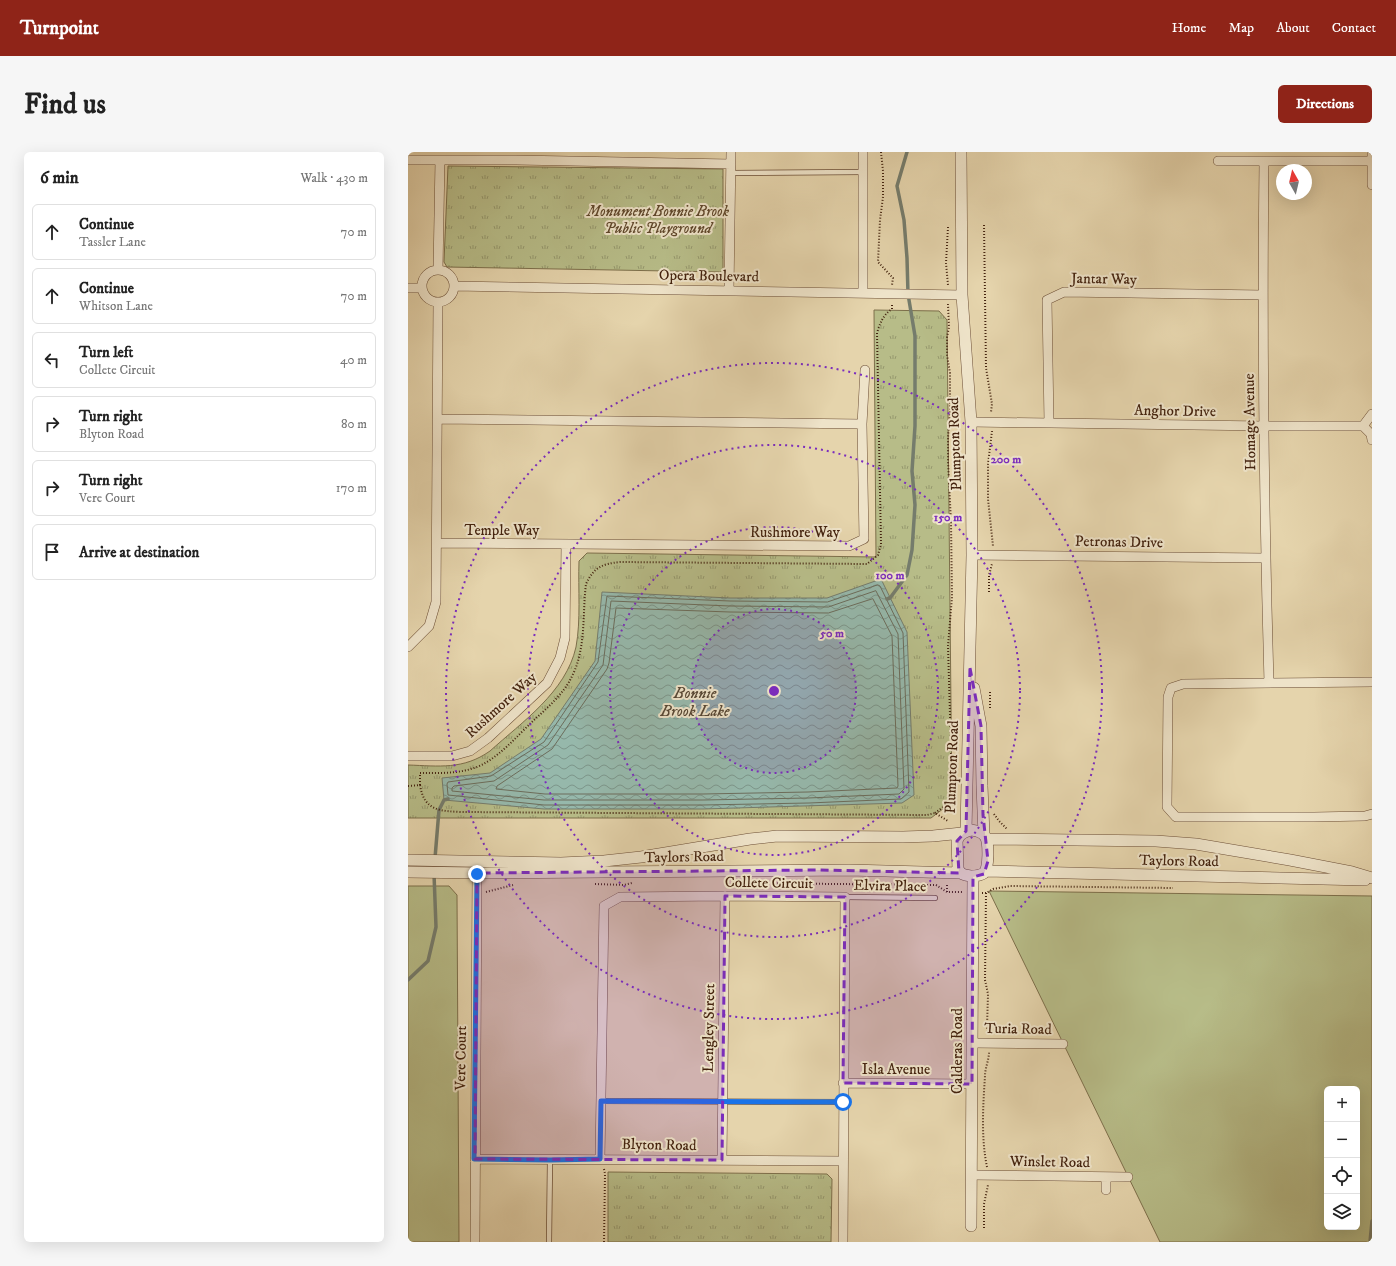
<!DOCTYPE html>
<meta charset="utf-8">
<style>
:root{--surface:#fff;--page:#f6f6f6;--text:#222;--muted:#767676;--line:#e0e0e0;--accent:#8f2418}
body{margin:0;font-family:"IM FELL DW Pica",serif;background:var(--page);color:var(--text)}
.controls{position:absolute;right:12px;bottom:12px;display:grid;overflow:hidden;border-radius:6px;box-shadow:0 4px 16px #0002}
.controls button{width:36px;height:36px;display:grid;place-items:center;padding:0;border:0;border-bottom:1px solid var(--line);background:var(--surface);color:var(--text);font:20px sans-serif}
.compass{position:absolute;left:868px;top:12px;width:36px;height:36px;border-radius:50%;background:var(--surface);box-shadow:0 4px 16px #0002;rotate:352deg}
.stop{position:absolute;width:12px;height:12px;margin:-9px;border:3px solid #1a73e8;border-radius:50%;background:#fff}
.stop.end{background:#1a73e8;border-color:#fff;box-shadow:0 1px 4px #0008}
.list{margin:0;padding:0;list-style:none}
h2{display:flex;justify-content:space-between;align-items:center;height:52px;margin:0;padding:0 16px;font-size:17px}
h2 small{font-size:13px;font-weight:400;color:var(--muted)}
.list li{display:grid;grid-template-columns:26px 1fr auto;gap:12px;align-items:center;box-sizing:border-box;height:56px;margin:0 8px 8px;padding:0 8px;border:1px solid var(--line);border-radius:6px}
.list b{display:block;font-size:15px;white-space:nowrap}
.list p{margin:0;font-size:13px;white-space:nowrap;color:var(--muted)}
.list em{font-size:13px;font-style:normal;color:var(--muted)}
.icon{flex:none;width:22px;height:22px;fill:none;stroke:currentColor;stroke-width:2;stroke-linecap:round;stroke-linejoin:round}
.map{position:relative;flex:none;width:964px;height:1090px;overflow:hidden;border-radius:6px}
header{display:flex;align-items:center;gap:24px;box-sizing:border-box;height:56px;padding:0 20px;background:var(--accent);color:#fff}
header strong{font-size:19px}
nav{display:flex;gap:22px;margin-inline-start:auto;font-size:14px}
.intro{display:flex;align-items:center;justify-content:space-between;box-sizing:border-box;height:96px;padding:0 24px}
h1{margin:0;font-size:28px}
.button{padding:10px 18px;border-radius:6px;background:var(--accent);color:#fff;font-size:14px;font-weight:700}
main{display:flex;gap:24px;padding:0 24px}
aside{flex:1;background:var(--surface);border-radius:6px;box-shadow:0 4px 16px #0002}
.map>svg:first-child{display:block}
</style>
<header>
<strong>Turnpoint</strong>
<nav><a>Home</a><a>Map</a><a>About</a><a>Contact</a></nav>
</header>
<div class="intro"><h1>Find us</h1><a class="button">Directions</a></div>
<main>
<aside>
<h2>6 min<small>Walk · 430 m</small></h2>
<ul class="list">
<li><svg class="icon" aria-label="ahead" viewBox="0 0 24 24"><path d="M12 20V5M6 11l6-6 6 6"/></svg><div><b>Continue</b><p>Tassler Lane</p></div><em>70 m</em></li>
<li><svg class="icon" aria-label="ahead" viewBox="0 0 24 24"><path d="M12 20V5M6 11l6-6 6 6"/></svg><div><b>Continue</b><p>Whitson Lane</p></div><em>70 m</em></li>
<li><svg class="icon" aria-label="left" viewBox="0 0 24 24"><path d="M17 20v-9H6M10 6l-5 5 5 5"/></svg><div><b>Turn left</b><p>Collete Circuit</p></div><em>40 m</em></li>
<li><svg class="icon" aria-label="right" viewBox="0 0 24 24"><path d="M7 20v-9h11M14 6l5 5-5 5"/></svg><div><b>Turn right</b><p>Blyton Road</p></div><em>80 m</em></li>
<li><svg class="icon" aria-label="right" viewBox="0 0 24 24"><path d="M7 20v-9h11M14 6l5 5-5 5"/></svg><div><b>Turn right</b><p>Vere Court</p></div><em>170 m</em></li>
<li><svg class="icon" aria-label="arrive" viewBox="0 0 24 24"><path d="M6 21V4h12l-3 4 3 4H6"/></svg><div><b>Arrive at destination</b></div></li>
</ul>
</aside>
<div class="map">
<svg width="964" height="1090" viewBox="0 0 964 1090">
<defs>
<pattern id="park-tufts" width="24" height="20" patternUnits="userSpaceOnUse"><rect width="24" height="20" fill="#b7bc88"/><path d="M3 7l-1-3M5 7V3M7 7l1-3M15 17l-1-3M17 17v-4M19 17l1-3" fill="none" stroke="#96986e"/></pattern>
<pattern id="water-waves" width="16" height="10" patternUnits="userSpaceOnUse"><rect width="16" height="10" fill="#96b8ab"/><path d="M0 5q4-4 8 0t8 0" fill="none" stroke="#7c958a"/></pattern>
</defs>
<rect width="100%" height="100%" fill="#e5d4ac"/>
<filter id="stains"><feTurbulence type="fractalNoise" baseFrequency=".005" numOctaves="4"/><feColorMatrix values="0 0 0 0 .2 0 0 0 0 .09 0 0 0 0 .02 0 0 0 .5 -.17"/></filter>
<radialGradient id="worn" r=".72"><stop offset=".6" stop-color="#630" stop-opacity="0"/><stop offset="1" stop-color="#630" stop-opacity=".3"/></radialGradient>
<path fill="#b7bc88" stroke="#7d6f4b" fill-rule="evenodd" d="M0,734H41L49,743L51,1090H0Z
M581,739L964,744V1090H752ZM919,937H949V1075H919Z"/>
<path fill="url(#park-tufts)" stroke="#7d6f4b" d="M40,14L315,17V120L39,115L36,110Z
M466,158L531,159L539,168L544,650L523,666H0V613C31,614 55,618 82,599C114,570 158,540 168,495C173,468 170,437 171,409L179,401L468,405Z
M200,1020L419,1022L424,1027L423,1090H200Z"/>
<path fill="url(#water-waves)" stroke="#757c6c" d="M473,427L499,480L506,643L494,651L295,657H136L36,648L34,626L82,621L133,587L187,509L194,440L322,446H419Z"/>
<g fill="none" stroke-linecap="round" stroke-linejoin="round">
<path stroke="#6c6d5c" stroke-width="1" d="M470,433L472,434L495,481L501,640L493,647L401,651L295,653H136L40,643L39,632L40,630L83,624L136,590L190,510L199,444L322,449L419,450Z
M468,439L490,482L496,637L491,642L400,646L295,648H136L44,639V636L46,634L86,629L140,593L195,513L203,449L322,454L420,455Z
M465,447L484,484L490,634L489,636L400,640L295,642H137L88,637L89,634L144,597L199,517L201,511L208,456L322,460L420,461Z"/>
<path stroke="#757c6c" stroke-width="3.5" d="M479,447L482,446L499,423L504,398L507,353L504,319L507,274V184L500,142L499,106L496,68L489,34L499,0
M27,706L31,658L36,648L40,647
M0,828L20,809L28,775L26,722
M962,1090L964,1069"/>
<g stroke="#6c4e36" stroke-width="6">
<path id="service" d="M323,21L455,20
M437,745L527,746
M193,949L435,950
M141,1090L142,1008"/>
</g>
<g stroke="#6c4e36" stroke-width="10">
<path id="minor" d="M964,0V33
M0,8H108L323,12
M810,9H964
M856,9C854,183 856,357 861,531
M14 134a16 16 0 1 1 32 0a16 16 0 1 1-32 0Z
M30,118L32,8
M46,134L554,143
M0,136H14
M321,139L323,0
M455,141V0
M563,270L856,274H955L964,262
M641,271L639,148L656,140L855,143
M454,272L457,218
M955,274L963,282L964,288
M29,391L441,394L456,387L454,272L29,267
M564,403L857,406
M0,495L21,474L28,450L30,150
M964,530L775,532L763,536L760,545L759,655L768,665H906L957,664L964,662
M0,604H44L62,599L80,586L139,531L152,506L157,486L158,392
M565,891L655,892
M435,931L564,932
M67,1007L435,1009
M192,1007L196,754L212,745L317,744L437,745L435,1090
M314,1008L317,744
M563,1023L720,1025
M698,1038V1025
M67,1090L69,721"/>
</g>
<g stroke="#6c4e36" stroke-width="12">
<path id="tertiary" d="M553,0L554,143L563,270L564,403L558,679
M566,536L573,574L574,634L576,683
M563,678C569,679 573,679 577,684C581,690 581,717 576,721C572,724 567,724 563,724C557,723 553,723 550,717L549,689C551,682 556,680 563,678Z
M579,687L748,689L788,692L882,708L944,720L964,726
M0,708L153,711L196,709L233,705L342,687L369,684L495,685L525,684L554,681
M578,719L957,728
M0,720L69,721L441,718L552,721
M563,1074L565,724"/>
</g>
<path stroke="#43220e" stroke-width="2" stroke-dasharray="1 2" stroke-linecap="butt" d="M473,0L475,19V45L472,68L470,110L485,126L484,133
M576,73L578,216L584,252L583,260
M540,75L538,111L540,133
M584,279L580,312V347L585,394
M581,440V423L584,412
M582,540V558
M12,633V621C30,621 49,622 66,616C88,609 109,584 125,569C138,557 152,545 161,530C165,523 169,514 171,505C177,481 175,456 178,432C186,415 194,412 212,410L459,412L470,403L473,392L469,181C472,171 475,163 484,157V151
M0,634L12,633C16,659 32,659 54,660L519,663L527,661L540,669
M527,661L538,653L543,645V598L540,494L544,445L543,370L540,310V285L542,260V221L539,203V185L541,175L540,152
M586,662L591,669L599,677
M330,731L528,733L539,740H554
M187,732L216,733L224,731
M78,740L105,733
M539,740V731
M574,741H578L585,737L602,734L765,736
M578,741L577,828L580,842L579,875L580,881
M579,1015C573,986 575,954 577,924C577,916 581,908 581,900
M196,1017L197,1022L196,1090
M576,1076V1052L580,1033"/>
<use href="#service" stroke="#eee3c9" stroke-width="4.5"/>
<use href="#minor" stroke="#eee3c9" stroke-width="9"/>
<use href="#tertiary" stroke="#eee3c9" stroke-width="11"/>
</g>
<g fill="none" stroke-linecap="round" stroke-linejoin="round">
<path stroke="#1a73e8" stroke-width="5" d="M69,722L66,1007L142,1008L192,1007L193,949L435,950"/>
</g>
<path fill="#7b2cbf" fill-opacity="0.2" stroke="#7b2cbf" stroke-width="3" stroke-dasharray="8 5" stroke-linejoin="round" d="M562,516L573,574L575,663L580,709L576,722L565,725L564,932L435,931L437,745L317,744L314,1008L67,1007L69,721L411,718L551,721L549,689L558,679Z"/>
<circle cx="366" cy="539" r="82" fill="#7b2cbf" fill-opacity=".12"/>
<g fill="none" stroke="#7b2cbf" stroke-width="2" stroke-dasharray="2 4">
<circle cx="366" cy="539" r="82"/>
<circle cx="366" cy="539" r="164"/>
<circle cx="366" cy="539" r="246"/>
<circle cx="366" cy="539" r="328"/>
</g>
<g text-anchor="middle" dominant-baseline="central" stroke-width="4" stroke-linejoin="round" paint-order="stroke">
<g font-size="15" font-style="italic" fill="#60482c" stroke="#eee3c9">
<text x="250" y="59">Monument Bonnie Brook<tspan x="250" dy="17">Public Playground</tspan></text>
</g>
<g font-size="15" fill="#43220e" stroke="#eee3c9">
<text transform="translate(301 124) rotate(1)">Opera Boulevard</text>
<text transform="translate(696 127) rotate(1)">Jantar Way</text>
<text transform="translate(767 259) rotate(1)">Anghor Drive</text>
<text transform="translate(842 270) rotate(-91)">Homage Avenue</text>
<text transform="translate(547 292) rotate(-92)">Plumpton Road</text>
<text x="94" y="378">Temple Way</text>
<text x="387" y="380">Rushmore Way</text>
<text transform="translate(711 390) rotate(1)">Petronas Drive</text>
<text transform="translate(93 553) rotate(-42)">Rushmore Way</text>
<text transform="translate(544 615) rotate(-88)">Plumpton Road</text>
<text transform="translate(276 705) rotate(-1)">Taylors Road</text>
<text transform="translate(771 709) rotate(1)">Taylors Road</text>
<text transform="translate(361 731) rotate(1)">Collete Circuit</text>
<text transform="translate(482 734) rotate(1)">Elvira Place</text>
<text transform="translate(301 876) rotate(-89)">Lengley Street</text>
<text transform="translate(610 877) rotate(1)">Turia Road</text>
<text transform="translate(549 899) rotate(-90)">Calderas Road</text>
<text transform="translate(53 906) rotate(-89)">Vere Court</text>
<text x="488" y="917">Isla Avenue</text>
<text transform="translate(251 993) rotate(1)">Blyton Road</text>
<text transform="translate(642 1010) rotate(1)">Winslet Road</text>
</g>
<g font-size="16" font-style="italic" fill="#584835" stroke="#eee3c9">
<text x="287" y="541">Bonnie<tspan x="287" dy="18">Brook Lake</tspan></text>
</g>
</g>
<circle cx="366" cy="539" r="6" fill="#7b2cbf" stroke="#eee3c9" stroke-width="2"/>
<g font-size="12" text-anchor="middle" font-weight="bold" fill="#7b2cbf" stroke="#eee3c9" stroke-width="4" stroke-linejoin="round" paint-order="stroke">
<text x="598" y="311">200 m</text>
<text x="540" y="369">150 m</text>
<text x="482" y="427">100 m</text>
<text x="424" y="485">50 m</text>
</g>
<rect width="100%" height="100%" filter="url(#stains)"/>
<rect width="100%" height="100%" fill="url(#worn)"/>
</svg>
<div class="controls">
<button>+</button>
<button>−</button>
<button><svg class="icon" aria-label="locate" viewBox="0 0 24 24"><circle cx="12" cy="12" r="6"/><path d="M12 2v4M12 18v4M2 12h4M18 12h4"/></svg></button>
<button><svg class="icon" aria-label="layers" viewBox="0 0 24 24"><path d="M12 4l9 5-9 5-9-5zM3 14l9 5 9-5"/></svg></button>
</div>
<svg class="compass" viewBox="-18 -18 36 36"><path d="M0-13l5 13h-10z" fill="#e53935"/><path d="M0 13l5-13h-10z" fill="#767676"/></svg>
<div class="stop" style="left:435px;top:950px"></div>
<div class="stop end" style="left:69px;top:722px"></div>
</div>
</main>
